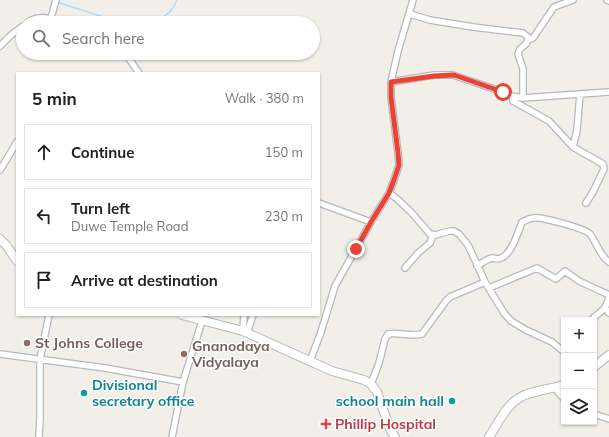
<!DOCTYPE html>
<meta charset="utf-8">
<style>
:root{--surface:#fff;--page:#f2f2f2;--text:#202124;--muted:#757577;--line:#e0e0e0}
body{margin:0;font-family:Mulish,sans-serif;background:var(--page);color:var(--text)}
.controls{position:absolute;right:12px;bottom:12px;display:grid;overflow:hidden;border-radius:0px;box-shadow:0 1px 3px #0004}
.controls button{width:36px;height:36px;display:grid;place-items:center;padding:0;border:0;border-bottom:1px solid var(--line);background:var(--surface);color:var(--text);font:20px sans-serif}
.stop{position:absolute;width:12px;height:12px;margin:-9px;border:3px solid #ea4335;border-radius:50%;background:#fff}
.stop.end{background:#ea4335;border-color:#fff;box-shadow:0 1px 4px #0008}
.list{margin:0;padding:0;list-style:none}
h2{display:flex;justify-content:space-between;align-items:center;height:52px;margin:0;padding:0 16px;font-size:17px}
h2 small{font-size:13px;font-weight:400;color:var(--muted)}
.list li{display:grid;grid-template-columns:26px 1fr auto;gap:12px;align-items:center;box-sizing:border-box;height:56px;margin:0 8px 8px;padding:0 8px;border:1px solid var(--line);border-radius:0px}
.list b{display:block;font-size:15px;white-space:nowrap}
.list p{margin:0;font-size:13px;white-space:nowrap;color:var(--muted)}
.list em{font-size:13px;font-style:normal;color:var(--muted)}
.icon{flex:none;width:22px;height:22px;fill:none;stroke:currentColor;stroke-width:2;stroke-linecap:round;stroke-linejoin:round}
.map{position:relative;flex:none;width:609px;height:437px;overflow:hidden}
.search{position:absolute;background:var(--surface);box-shadow:0 1px 3px #0004;left:16px;top:16px;width:304px;height:44px;display:flex;align-items:center;gap:10px;box-sizing:border-box;padding:0 14px;border-radius:22px;color:var(--muted);font-size:15px}
.panel{position:absolute;background:var(--surface);box-shadow:0 1px 3px #0004;left:16px;top:72px;width:304px;height:244px;border-radius:0px}
.map>svg:first-child{display:block}
</style>
<div class="map">
<svg width="609" height="437" viewBox="0 0 609 437">
<rect width="100%" height="100%" fill="#f1efe8"/>
<g fill="none" stroke-linecap="round" stroke-linejoin="round">
<path stroke="#aadaff" stroke-width="1.5" d="M57,2L122,23
M152,23C164,17 172,13 177,0"/>
<g stroke="#b5b8bc" stroke-width="8">
<path id="street" d="M607,0L609,1
M410,14L430,20L473,27L523,33L529,38L526,44L520,49L518,54L523,69V98
M51,18L56,0
M27,23C38,14 50,18 62,23
M529,38L531,39L533,38L554,7L573,0
M0,46L11,35L23,26
M125,53L139,73
M391,82L434,75H453L503,92L512,96L523,98L609,92
M512,96L513,101L549,121L573,147L580,151L603,164L604,169L593,192L586,203
M573,147L577,130L580,94
M0,170L17,142
M389,193L396,198L411,212L430,234L435,235L450,231H454L459,234L468,245L485,282L504,313L511,321L526,330L552,342L564,352
M319,203L371,222
M477,266C482,263 487,259 492,258C495,258 498,260 501,258C512,254 518,232 522,222C525,221 530,218 533,218C540,216 586,229 590,234C597,243 599,255 609,262
M405,268L418,253L430,243L433,235
M489,288L537,268L556,279L565,271L579,281L609,295
M605,308L609,298
M591,320L605,308L609,313
M243,331L244,315
M247,333L253,315
M0,354L105,368L183,382
M310,361L321,332L335,286L371,222L389,193L394,180L399,165L398,153L391,97V82L398,51L413,0
M371,384L379,363L385,339L388,334C399,332 411,337 422,334L446,301L450,297L485,282
M555,388L564,399
M594,414L609,419
M39,437L40,418V359L49,315
M172,437L183,382L202,321"/>
</g>
<g stroke="#b6babf" stroke-width="10">
<path id="secondary" d="M0,239L6,245L17,261
M182,315L243,331L332,371L364,380L371,384L377,392L390,429L395,437
M594,367L609,355
M489,437C499,422 507,402 525,395C537,390 551,389 564,385"/>
</g>
<use href="#street" stroke="#fff" stroke-width="5.5"/>
<use href="#secondary" stroke="#fff" stroke-width="8"/>
</g>
<g fill="none" stroke-linecap="round" stroke-linejoin="round">
<path stroke="#ea4335" stroke-width="5" d="M356,249L371,222L389,193L394,180L399,165L398,153L391,97V82L434,76L454,75L503,92"/>
</g>
<g fill="#8d6e63" stroke="#fff" stroke-width="1.5">
<circle cx="27" cy="343" r="4"/>
<circle cx="184" cy="354" r="4"/>
</g>
<g fill="#0f9aa8" stroke="#fff" stroke-width="1.5">
<circle cx="84" cy="393" r="4"/>
<circle cx="452" cy="401" r="4"/>
</g>
<path fill="#e0444e" stroke="#fff" stroke-width="1.5" d="M324 418h4v4h4v4h-4v4h-4v-4h-4v-4h4z"/>
<g text-anchor="middle" dominant-baseline="central" stroke-width="3" stroke-linejoin="round" paint-order="stroke">
<g font-size="14" font-weight="bold" fill="#785e54" stroke="#fff" text-anchor="start">
<text x="35" y="343">St Johns College</text>
<text x="192" y="346">Gnanodaya<tspan x="192" dy="16">Vidyalaya</tspan></text>
</g>
<g font-size="14" font-weight="bold" fill="#0d838f" stroke="#fff" text-anchor="start">
<text x="92" y="385">Divisional<tspan x="92" dy="16">secretary office</tspan></text>
<text x="444" y="401" text-anchor="end">school main hall</text>
</g>
<g font-size="14" font-weight="bold" fill="#be3a42" stroke="#fff" text-anchor="start">
<text x="335" y="424">Phillip Hospital</text>
</g>
</g>
</svg>
<div class="controls">
<button>+</button>
<button>−</button>
<button><svg class="icon" aria-label="layers" viewBox="0 0 24 24"><path d="M12 4l9 5-9 5-9-5zM3 14l9 5 9-5"/></svg></button>
</div>
<div class="stop" style="left:503px;top:92px"></div>
<div class="stop end" style="left:356px;top:249px"></div>
<div class="search"><svg class="icon" aria-label="search" viewBox="0 0 24 24"><circle cx="10" cy="10" r="6"/><path d="M15 15l6 6"/></svg>Search here</div>
<section class="panel">
<h2>5 min<small>Walk · 380 m</small></h2>
<ul class="list">
<li><svg class="icon" aria-label="ahead" viewBox="0 0 24 24"><path d="M12 20V5M6 11l6-6 6 6"/></svg><div><b>Continue</b></div><em>150 m</em></li>
<li><svg class="icon" aria-label="left" viewBox="0 0 24 24"><path d="M17 20v-9H6M10 6l-5 5 5 5"/></svg><div><b>Turn left</b><p>Duwe Temple Road</p></div><em>230 m</em></li>
<li><svg class="icon" aria-label="arrive" viewBox="0 0 24 24"><path d="M6 21V4h12l-3 4 3 4H6"/></svg><div><b>Arrive at destination</b></div></li>
</ul>
</section>
</div>
